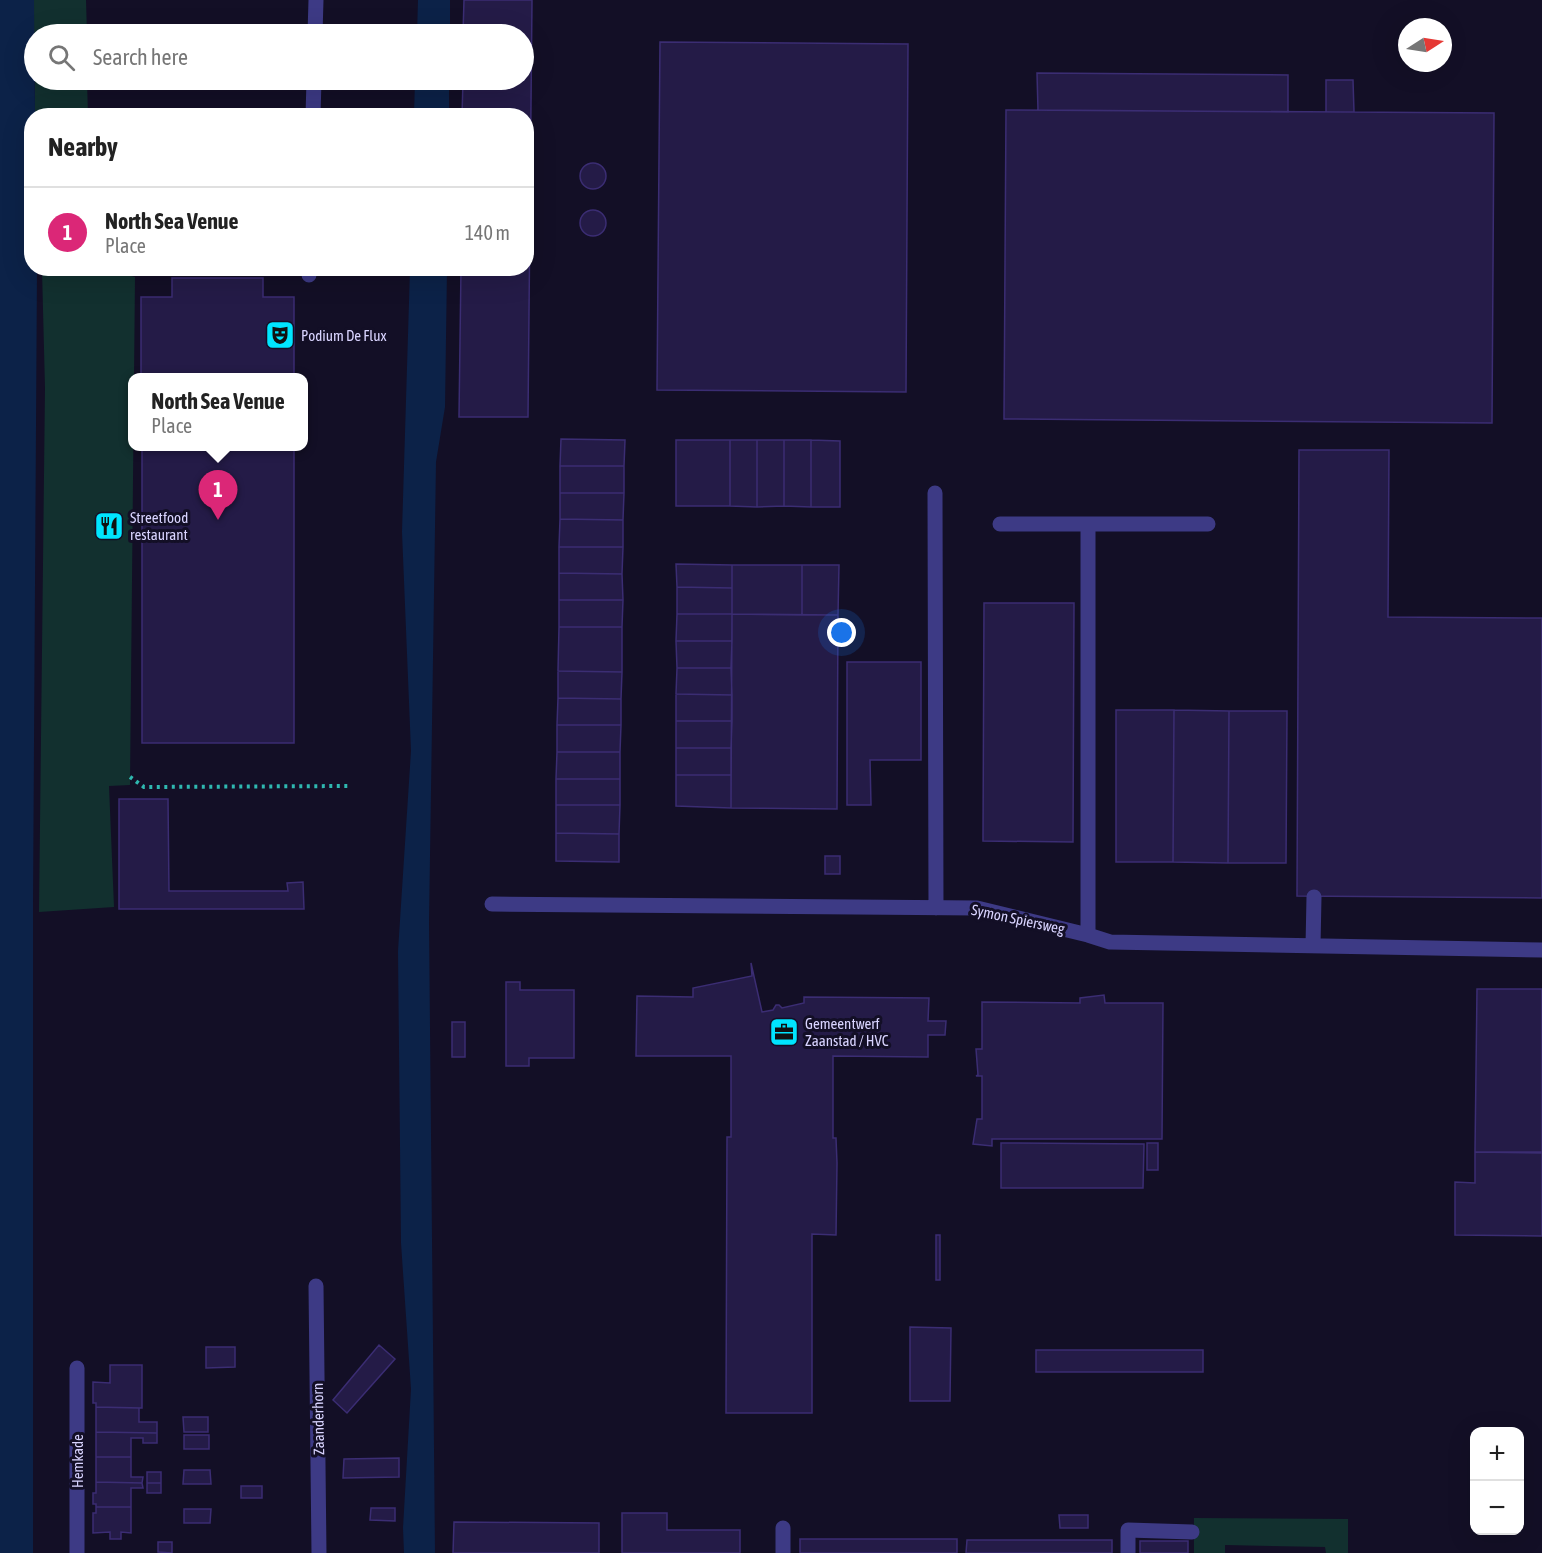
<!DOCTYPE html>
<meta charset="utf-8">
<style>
:root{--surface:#fff;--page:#f2f2f2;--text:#222;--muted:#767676;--line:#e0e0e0;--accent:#db2777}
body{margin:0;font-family:"Asap Condensed",sans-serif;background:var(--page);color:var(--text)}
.controls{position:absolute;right:18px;bottom:18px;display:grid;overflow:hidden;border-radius:12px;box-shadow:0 6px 24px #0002}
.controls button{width:54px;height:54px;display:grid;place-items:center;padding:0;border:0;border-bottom:2px solid var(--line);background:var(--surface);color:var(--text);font:30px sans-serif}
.compass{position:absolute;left:1398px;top:18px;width:54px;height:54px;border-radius:50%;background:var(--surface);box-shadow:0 6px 24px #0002;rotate:78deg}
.you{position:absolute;left:842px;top:633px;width:21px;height:21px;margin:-15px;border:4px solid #fff;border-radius:50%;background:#1a73e8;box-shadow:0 0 0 9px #1a73e833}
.badge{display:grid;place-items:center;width:39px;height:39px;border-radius:50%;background:var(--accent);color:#fff;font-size:20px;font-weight:700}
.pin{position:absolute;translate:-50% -50px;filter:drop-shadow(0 2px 3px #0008)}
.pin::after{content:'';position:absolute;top:32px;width:21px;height:18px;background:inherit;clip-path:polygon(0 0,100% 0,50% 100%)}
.popup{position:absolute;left:128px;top:373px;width:180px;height:78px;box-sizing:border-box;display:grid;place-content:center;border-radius:12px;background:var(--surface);filter:drop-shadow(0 2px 4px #0005);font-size:20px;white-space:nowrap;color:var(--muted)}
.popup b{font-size:22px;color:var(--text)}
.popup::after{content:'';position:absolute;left:50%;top:100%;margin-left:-12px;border:12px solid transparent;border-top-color:var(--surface)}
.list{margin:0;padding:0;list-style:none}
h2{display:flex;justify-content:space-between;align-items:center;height:78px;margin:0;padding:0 24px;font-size:26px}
h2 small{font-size:20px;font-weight:400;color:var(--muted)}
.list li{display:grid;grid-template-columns:39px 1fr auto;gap:18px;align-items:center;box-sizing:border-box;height:90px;padding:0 24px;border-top:2px solid var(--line)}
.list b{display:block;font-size:22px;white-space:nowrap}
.list p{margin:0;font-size:20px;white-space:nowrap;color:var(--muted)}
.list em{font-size:20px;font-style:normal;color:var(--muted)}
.icon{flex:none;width:33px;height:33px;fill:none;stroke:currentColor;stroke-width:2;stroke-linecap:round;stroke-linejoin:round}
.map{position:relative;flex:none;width:1542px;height:1553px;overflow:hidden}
.search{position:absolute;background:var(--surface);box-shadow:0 6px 24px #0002;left:24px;top:24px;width:510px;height:66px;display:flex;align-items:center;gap:15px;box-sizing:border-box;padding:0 21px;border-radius:33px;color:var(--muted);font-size:22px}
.panel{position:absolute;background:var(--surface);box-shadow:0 6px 24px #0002;left:24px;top:108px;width:510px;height:168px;border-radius:24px}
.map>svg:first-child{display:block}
</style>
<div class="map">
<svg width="1542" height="1553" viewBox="0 0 1542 1553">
<rect width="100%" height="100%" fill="#130f26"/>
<path fill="#12302f" d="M34,0H86L87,34L34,35Z
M35,80H87L88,115H35Z
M105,269L135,277L130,785L109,786L114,907L39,912L45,388L42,270Z
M1194,1518L1348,1519V1553H1326L1325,1547L1225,1545V1553H1194Z"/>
<path fill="#0c2248" d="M0,0H34L35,115L32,116V268L37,269L33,903V1553H0Z
M418,0H450V34H417Z
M415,80H449V115H414Z
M410,269H447L445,407L436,462L429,922L435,1553H404L403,1528L411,1389L401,1243L398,951L411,751L402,532Z"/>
<path fill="#241b47" stroke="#3b2d73" stroke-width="1.5" d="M464,0H532L528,417H459L461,268H526V116H462L463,80H524V34H463Z
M660,42L908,44L906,392L657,390Z
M1037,73L1288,75V112L1038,110Z
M1326,80H1353L1354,112H1326Z
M1006,110L1494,113L1492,423L1004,419Z
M580 176a13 13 0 1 1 26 0a13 13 0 1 1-26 0Z
M580 223a13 13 0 1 1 26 0a13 13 0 1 1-26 0Z
M172,278H263V297H294V378H141V297H172Z
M561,439L625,440L624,466H560Z
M676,440H730V506H676Z
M730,440H757V507L730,506Z
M757,440H784V506L757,507Z
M784,440H811V507L784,506Z
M811,440L840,441V507H811Z
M142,446H294V743H142Z
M1299,450H1389L1388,617L1542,618V898L1297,896Z
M560,466H624V493H560Z
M560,493H624L623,520L560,519Z
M560,519L623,520V547H559Z
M559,547H623L622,574L559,573Z
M676,564L732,565V588L677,587Z
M732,565H802V615L732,614Z
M802,565H839L838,615H802Z
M559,573L622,574L623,600H559Z
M677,587L732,588V614H677Z
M559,600H623L622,627H559Z
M984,603H1074L1073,842L983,841Z
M677,614H732V641H676Z
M732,614L838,615L837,809L731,808Z
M559,627H622V672L558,671Z
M676,641H732L731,668H677Z
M847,662H921V760H870L871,805H847Z
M677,668H731L732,695L676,694Z
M558,671L622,672L621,699L558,698Z
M676,694L732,695V721H676Z
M558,698L621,699V725H557Z
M1116,710H1174L1173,862H1116Z
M1174,710L1229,711L1228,863L1173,862Z
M1229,711H1287L1286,863H1228Z
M676,721H732L731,748H676Z
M557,725H621L620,752H557Z
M676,748H731V775H676Z
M557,752H620V779H556Z
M676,775H731V808L676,806Z
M556,779H620V805H556Z
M119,799H168L169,891H288L287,883L303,882L304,909H119Z
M556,805H620L619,834L556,833Z
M556,833L619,834V862L556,861Z
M825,856H840V874H825Z
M751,963L762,1012L773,1010L776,1005H779L782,1008L804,1003V997L929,998L928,1021H946L945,1035H928V1057L833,1056V1138H836L837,1163L836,1235L812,1234V1413H726L727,1137H731V1056H636L637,996L693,997V988L752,976Z
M506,982H520V990H574V1058H529V1066H506Z
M1477,989H1542V1152H1475Z
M1104,995L1105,1003H1163L1162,1139H992V1146L973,1144L977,1119H982V1076H976L978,1075L976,1049H982V1002L1080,1003V998Z
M452,1022H465V1057H452Z
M1001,1143L1144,1144L1143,1188H1001Z
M1147,1143H1158V1170H1147Z
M1475,1152L1542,1153V1236L1455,1235V1182L1475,1183Z
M936,1235H940V1280H936Z
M910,1327L951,1328L950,1401H910Z
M379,1345L395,1359L347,1413L333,1400Z
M206,1347H235V1367L206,1368Z
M1036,1350H1203V1372H1036Z
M110,1365H142V1408L96,1407V1403H93V1382L110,1383Z
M96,1407L139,1408V1422H157V1433L96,1432Z
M183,1417H208V1432H184Z
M96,1432L157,1433V1443H143V1438H131V1457H96Z
M184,1435H209V1449H184Z
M96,1457H131V1477H143L142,1483L96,1482Z
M399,1458V1477L343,1478L344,1459Z
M184,1470H210L211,1484H183Z
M147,1472H161V1483H147Z
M96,1482L142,1483L143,1488H131V1507H96V1504H93V1493H96Z
M147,1483H161V1493H147Z
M241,1486H262V1498H241Z
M96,1507H131V1533L121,1532V1539H110V1532L93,1533V1513H96Z
M371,1508H395V1521L370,1520Z
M184,1509H211L210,1523H184Z
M622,1513H667V1530H740V1553H622Z
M1059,1515H1088V1528H1060Z
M454,1522L599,1523V1553H453Z
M800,1539H957V1553H800Z
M967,1540H1112V1553H966Z
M1140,1541H1188V1553H1140Z
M158,1542H172V1553L158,1552Z"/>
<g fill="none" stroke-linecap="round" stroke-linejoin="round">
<path stroke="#2fb8b0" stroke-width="4" stroke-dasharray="3 4.5" stroke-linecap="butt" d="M130,777L144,787L350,786"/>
<path stroke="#3d3a85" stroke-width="15" d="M315,34L316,0
M313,116L314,80
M309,275V268
M935,493L936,908
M1000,524H1088V935
M1088,524H1208
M492,904L977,908L1088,935L1110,942L1542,950
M1313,946L1314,897
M316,1286L319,1553
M77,1368V1553
M783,1553V1528
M1128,1553V1530L1192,1532"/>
</g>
<defs>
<g id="theatre-square" transform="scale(1.5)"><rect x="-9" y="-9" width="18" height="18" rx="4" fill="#00e5ff" stroke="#130f26"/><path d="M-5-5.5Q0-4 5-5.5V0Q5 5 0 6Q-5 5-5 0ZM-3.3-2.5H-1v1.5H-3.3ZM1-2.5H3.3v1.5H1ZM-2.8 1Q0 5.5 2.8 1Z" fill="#111"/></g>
<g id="restaurant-square" transform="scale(1.5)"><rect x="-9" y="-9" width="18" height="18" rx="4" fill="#00e5ff" stroke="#130f26"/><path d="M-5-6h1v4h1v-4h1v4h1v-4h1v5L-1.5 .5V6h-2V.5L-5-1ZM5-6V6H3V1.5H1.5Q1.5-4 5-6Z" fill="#111"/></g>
<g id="office-square" transform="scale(1.5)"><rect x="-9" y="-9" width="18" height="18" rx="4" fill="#00e5ff" stroke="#130f26"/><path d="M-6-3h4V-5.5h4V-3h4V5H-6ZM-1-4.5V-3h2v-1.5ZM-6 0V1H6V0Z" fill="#111"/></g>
</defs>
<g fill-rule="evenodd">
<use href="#theatre-square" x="280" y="335"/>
<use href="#restaurant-square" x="109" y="526"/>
<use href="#office-square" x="784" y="1032"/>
</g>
<g text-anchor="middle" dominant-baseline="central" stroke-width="6" stroke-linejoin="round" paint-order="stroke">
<g font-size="15" fill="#d9d4ff" stroke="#130f26" text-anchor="start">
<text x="301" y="335">Podium De Flux</text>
<text x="130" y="517">Streetfood<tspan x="130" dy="17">restaurant</tspan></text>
<text x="805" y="1023">Gemeentwerf<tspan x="805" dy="17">Zaanstad / HVC</tspan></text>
</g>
<g font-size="15" fill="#d9d4ff" stroke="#130f26">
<text transform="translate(1018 919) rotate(12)">Symon Spiersweg</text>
<text transform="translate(318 1419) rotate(-91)">Zaanderhorn</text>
<text transform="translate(77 1461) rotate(-90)">Hemkade</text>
</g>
</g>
</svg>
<div class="controls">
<button>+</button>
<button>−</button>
</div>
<svg class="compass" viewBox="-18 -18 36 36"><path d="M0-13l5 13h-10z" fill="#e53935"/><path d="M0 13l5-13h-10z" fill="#767676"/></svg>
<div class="you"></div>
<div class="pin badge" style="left:218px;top:520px">1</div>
<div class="popup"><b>North Sea Venue</b>Place</div>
<div class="search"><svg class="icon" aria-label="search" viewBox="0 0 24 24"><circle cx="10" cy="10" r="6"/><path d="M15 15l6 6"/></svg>Search here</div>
<section class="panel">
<h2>Nearby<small></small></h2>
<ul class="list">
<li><span class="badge">1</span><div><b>North Sea Venue</b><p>Place</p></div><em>140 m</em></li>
</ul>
</section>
</div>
